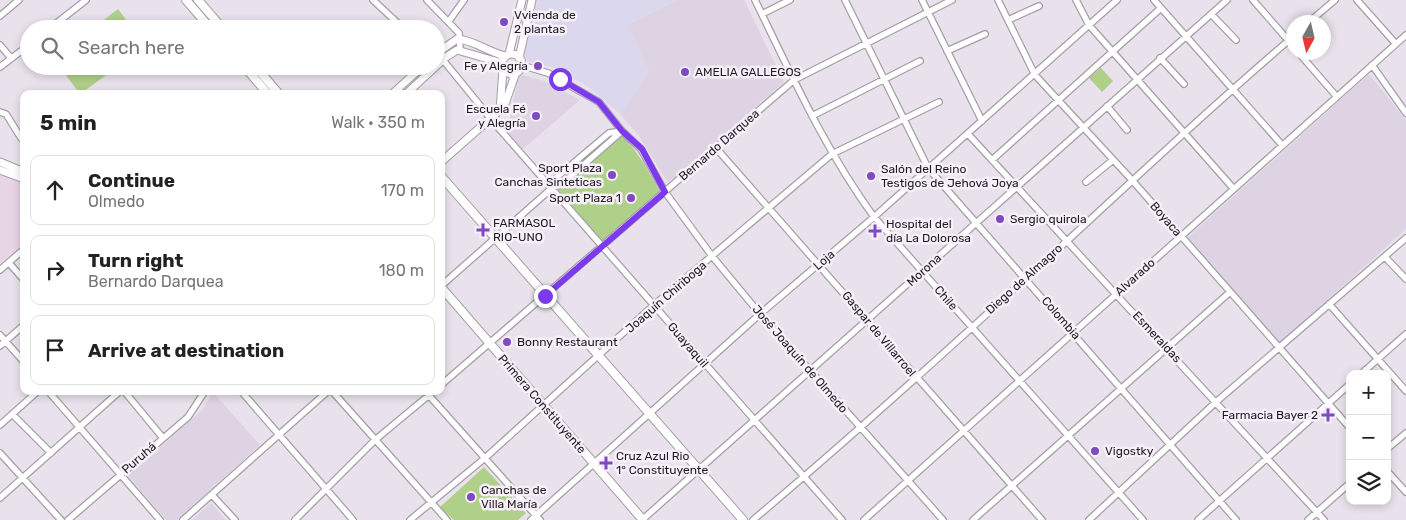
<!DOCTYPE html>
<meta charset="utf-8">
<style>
:root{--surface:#fff;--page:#f2f2f2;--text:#222;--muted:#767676;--line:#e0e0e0}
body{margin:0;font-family:Rubik,sans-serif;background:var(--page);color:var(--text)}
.controls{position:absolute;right:15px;bottom:15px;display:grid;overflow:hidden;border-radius:10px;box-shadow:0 2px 8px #0003}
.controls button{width:45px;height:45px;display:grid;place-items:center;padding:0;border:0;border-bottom:1px solid var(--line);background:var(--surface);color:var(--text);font:25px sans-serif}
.compass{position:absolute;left:1286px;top:15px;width:45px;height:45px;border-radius:50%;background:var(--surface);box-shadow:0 2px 8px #0003;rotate:188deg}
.stop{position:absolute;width:15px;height:15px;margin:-11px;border:4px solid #7c3aed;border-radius:50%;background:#fff}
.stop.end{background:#7c3aed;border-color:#fff;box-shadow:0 1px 5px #0008}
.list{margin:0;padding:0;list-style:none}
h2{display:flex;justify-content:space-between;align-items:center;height:65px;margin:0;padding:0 20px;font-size:21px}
h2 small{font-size:16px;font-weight:400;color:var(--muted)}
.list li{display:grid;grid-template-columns:32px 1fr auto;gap:15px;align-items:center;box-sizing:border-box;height:70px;margin:0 10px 10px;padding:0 10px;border:1px solid var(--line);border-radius:10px}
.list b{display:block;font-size:19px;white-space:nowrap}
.list p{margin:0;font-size:16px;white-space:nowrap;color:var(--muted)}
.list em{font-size:16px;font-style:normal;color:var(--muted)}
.icon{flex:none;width:28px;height:28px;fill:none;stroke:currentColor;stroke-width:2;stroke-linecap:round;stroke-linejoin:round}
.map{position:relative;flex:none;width:1406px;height:520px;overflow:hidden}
.search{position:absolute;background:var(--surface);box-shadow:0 2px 8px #0003;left:20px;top:20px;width:425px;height:55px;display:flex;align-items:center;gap:12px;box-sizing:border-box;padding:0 18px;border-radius:28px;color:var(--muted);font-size:19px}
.panel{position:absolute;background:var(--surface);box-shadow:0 2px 8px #0003;left:20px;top:90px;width:425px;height:305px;border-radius:10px}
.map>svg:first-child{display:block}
</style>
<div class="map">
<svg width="1406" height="520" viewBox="0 0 1406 520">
<rect width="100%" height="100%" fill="#e9e2ec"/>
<path fill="#ded3e2" d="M677,0H744L784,82L668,183L639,136L620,114L649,72L627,25Z
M1369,74L1406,120V229L1279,344L1187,238Z
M522,75L544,81L580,100L523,149L507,133L518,77Z
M213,392L260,445L177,520H166L128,476L202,410Z
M211,503L226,520H192Z"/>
<path fill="#e7d5e5" d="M0,174L24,184V243L0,263Z"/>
<path fill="#dbd8ee" d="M537,0H677L627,25L649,72L620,114L590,88L554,68L528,61L524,52Z"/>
<path fill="#afd088" d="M118,9L133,29H92Z
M59,66H119L80,94Z
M1101,68L1113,81L1102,92L1089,78Z
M622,133L643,162L660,192L602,241L557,189Z
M484,467L526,513L518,520H454L440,507Z"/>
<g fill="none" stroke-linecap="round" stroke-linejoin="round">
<g stroke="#a59ea7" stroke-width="8">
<path id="minor" d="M373,0L404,29
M427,0L459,33L460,49
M755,0C791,74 825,150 874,217L1143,520
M845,0L928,168L1236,520
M922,0L982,121
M998,0L1035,75L1131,179L1350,428
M1076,0L1089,25L1233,188
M1154,0L1282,145
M1253,0L1294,47
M1357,0L1396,44
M762,14L790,0
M1211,14L1236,40
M0,16L19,0
M1008,20L1039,6
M449,21L464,0
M1309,22L1335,0
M49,29L86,0
M0,45L11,58
M947,51L985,34
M1298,52L1337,97
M436,57L443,60L496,125L842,520
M1160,58L1184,84
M521,65L548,73L599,102L622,131L641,149L665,192L712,256L760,314L943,520
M1372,65L1406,113
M0,67L29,45
M1107,106L1127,130
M0,112L6,114L21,138
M812,116L920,61
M968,134L1324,520
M716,148L1042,520
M992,160L1161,8
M1086,182L1113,160
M552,188L557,177L609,133L622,131
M1385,257L1406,279
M9,263L24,280
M0,270L24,249
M441,286L552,188L563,183L622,131
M1329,304L1406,391
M0,335L24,362
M0,346L24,325
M1361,374L1406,334
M441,385L794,80L952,0
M48,391L160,520
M124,391L163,438
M241,391L353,520
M332,391L447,520
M425,391L540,520
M12,414L51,453
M0,425L38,391
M1387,449L1406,433
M0,453L61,520
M1387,471L1406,492
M212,495L235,520
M0,498L120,391
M68,520L188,417L205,391
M183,520L328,391
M295,520L375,440L434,391
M410,520L485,458L654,305L832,154L939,102
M531,520L760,314L874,217L1117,0
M642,520L1227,0
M753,520C860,430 964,335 1067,241C1142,172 1216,102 1294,36
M864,520L1406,35
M973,520L1230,292
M1089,520L1216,402L1406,238
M1198,520L1350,384
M1308,520L1350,483"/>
</g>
<g stroke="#a59ea7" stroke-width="9">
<path id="tertiary" d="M436,54L457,39C474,40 488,52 505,56
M509,54L522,0
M502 64a10 10 0 1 1 20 0a10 10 0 1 1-20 0Z
M519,58L532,0
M392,94L423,66
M406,94L446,57L457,50L502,63
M500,110L503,69
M0,162L24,172
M441,162L500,110L505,104L516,72
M0,170L24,179"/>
</g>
<g stroke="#a59ea7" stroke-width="10">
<path id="secondary" d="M186,0L211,29
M198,0L223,29
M244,66L268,94
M255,66L279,94
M441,176L743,520
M441,287L643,520"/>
</g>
<use href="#minor" stroke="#fff" stroke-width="5.5"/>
<use href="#tertiary" stroke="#fff" stroke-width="7"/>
<use href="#secondary" stroke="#fff" stroke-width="8"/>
</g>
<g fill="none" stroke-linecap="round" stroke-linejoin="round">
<path stroke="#7c3aed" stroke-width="6" d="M545,296L665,192L642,149L622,131L599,102L560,79"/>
</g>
<g fill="#7f4ac1" stroke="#f7eff9" stroke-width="2">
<circle cx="504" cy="22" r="5"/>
<circle cx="538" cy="66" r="5"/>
<circle cx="685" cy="72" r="5"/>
<circle cx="536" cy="116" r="5"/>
<circle cx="612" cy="175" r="5"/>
<circle cx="871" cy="176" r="5"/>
<circle cx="631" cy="198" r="5"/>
<circle cx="1000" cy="219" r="5"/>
<path d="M480.5 222.5h5v5h5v5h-5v5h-5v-5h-5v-5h5z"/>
<path d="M872.5 223.5h5v5h5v5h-5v5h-5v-5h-5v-5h5z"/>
<circle cx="507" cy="342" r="5"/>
<path d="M1325.5 407.5h5v5h5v5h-5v5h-5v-5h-5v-5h5z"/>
<circle cx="1095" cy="451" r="5"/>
<path d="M603.5 455.5h5v5h5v5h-5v5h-5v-5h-5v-5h5z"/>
<circle cx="471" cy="497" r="5"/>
</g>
<g text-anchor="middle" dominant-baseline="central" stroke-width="5" stroke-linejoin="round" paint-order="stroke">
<g font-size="12" fill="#1e1c1f" stroke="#f7eff9" text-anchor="start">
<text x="514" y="15">Vvienda de<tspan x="514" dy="14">2 plantas</tspan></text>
<text x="528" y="66" text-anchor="end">Fe y Alegría</text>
<text x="695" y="72">AMELIA GALLEGOS</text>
<text x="526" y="109" text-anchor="end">Escuela Fé<tspan x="526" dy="14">y Alegría</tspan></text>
<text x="602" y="168" text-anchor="end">Sport Plaza<tspan x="602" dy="14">Canchas Sinteticas</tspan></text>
<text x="881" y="169">Salón del Reino<tspan x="881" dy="14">Testigos de Jehová Joya</tspan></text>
<text x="621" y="198" text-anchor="end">Sport Plaza 1</text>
<text x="1010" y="219">Sergio quirola</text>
<text x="493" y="223">FARMASOL<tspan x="493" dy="14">RIO-UNO</tspan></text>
<text x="886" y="224">Hospital del<tspan x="886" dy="14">día La Dolorosa</tspan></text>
<text x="517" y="342">Bonny Restaurant</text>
<text x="1318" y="415" text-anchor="end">Farmacia Bayer 2</text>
<text x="1105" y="451">Vigostky</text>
<text x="616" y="456">Cruz Azul Rio<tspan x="616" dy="14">1° Constituyente</tspan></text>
<text x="481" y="490">Canchas de<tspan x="481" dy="14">Villa María</tspan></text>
</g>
<g font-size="12" fill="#1e1c1f" stroke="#f7eff9">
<text transform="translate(719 145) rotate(-41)">Bernardo Darquea</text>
<text transform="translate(1166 219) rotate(49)">Boyaca</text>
<text transform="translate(824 260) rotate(-41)">Loja</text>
<text transform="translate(924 270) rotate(-42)">Morona</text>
<text transform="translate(1135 277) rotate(-42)">Alvarado</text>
<text transform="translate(1024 279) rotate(-42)">Diego de Almagro</text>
<text transform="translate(666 297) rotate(-41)">Joaquín Chiriboga</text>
<text transform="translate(946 298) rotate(49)">Chile</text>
<text transform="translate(1061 318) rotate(49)">Colombia</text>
<text transform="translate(879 334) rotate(50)">Gaspar de Villarroel</text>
<text transform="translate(1157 337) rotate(47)">Esmeraldas</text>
<text transform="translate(688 345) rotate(49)">Guayaquil</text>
<text transform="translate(800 359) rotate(49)">José Joaquín de Olmedo</text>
<text transform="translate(542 404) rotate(49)">Primera Constituyente</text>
<text transform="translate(139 458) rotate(-41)">Puruhá</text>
</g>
</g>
</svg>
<div class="controls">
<button>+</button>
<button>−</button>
<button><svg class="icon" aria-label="layers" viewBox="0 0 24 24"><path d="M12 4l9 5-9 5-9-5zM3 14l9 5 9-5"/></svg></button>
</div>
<svg class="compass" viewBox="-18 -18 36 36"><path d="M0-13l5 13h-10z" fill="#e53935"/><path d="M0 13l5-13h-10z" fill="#767676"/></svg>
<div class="stop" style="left:560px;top:79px"></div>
<div class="stop end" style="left:545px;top:296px"></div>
<div class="search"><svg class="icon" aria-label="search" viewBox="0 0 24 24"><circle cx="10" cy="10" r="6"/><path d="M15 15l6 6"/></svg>Search here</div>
<section class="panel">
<h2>5 min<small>Walk · 350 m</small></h2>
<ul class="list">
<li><svg class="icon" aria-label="ahead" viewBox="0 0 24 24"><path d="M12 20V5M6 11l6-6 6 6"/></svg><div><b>Continue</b><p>Olmedo</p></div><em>170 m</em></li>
<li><svg class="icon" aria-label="right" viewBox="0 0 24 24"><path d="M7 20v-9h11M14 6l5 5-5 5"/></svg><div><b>Turn right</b><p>Bernardo Darquea</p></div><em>180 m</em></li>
<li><svg class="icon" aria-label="arrive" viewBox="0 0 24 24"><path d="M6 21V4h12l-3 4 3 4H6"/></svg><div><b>Arrive at destination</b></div></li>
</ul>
</section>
</div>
